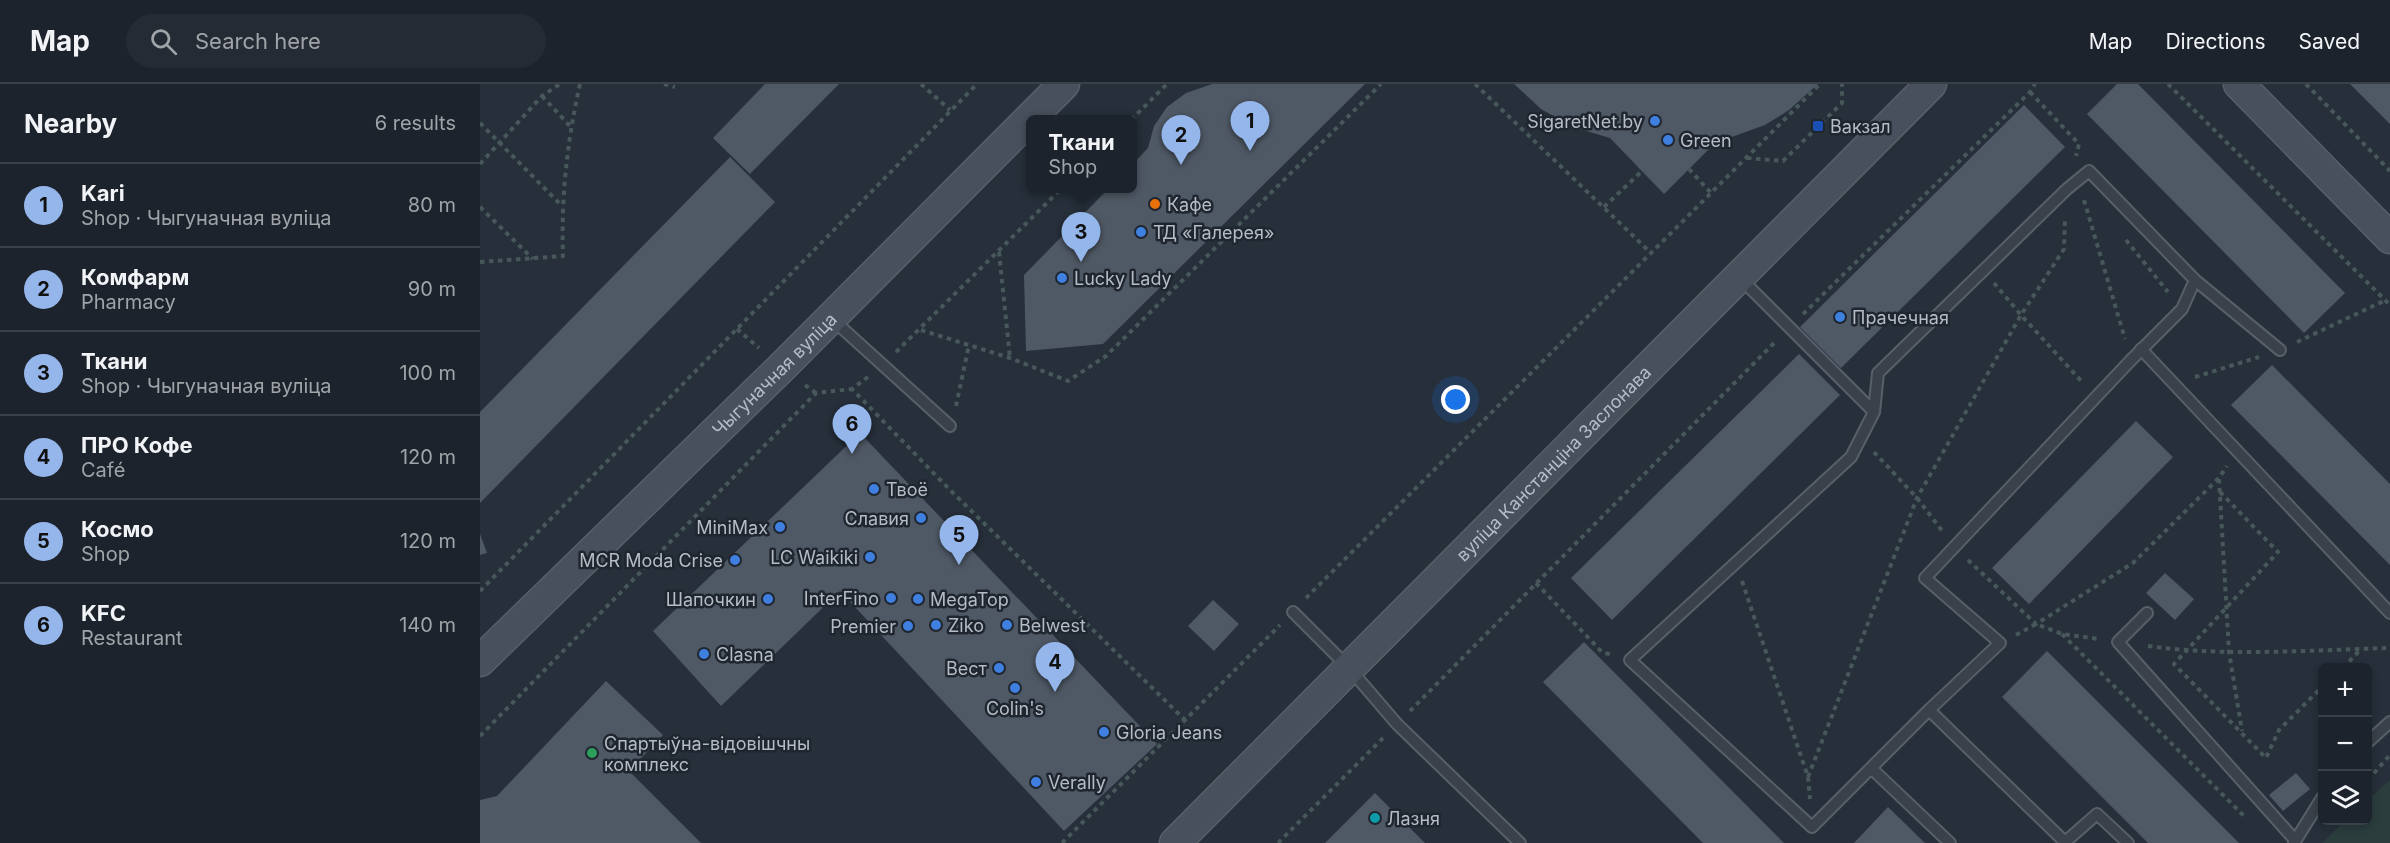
<!DOCTYPE html>
<meta charset="utf-8">
<style>
:root{--surface:#1c232c;--page:#252b34;--text:#f1f3f6;--muted:#a0a4a9;--line:#3a4048;--accent:#95b6eb}
body{margin:0;font-family:Inter,sans-serif;background:var(--page);color:var(--text)}
.controls{position:absolute;right:18px;bottom:18px;display:grid;overflow:hidden;border-radius:9px;box-shadow:0 3px 9px #0003}
.controls button{width:54px;height:54px;display:grid;place-items:center;padding:0;border:0;border-bottom:2px solid var(--line);background:var(--surface);color:var(--text);font:30px sans-serif}
.you{position:absolute;left:976px;top:316px;width:21px;height:21px;margin:-15px;border:4px solid #fff;border-radius:50%;background:#1a73e8;box-shadow:0 0 0 9px #1a73e833}
.badge{display:grid;place-items:center;width:39px;height:39px;border-radius:50%;background:var(--accent);color:#111;font-size:20px;font-weight:700}
.pin{position:absolute;translate:-50% -50px;filter:drop-shadow(0 2px 3px #0008)}
.pin::after{content:'';position:absolute;top:32px;width:21px;height:18px;background:inherit;clip-path:polygon(0 0,100% 0,50% 100%)}
.popup{position:absolute;left:546px;top:31px;width:111px;height:78px;box-sizing:border-box;display:grid;place-content:center;border-radius:9px;background:var(--surface);filter:drop-shadow(0 2px 4px #0005);font-size:20px;white-space:nowrap;color:var(--muted)}
.popup b{font-size:22px;color:var(--text)}
.popup::after{content:'';position:absolute;left:50%;top:100%;margin-left:-12px;border:12px solid transparent;border-top-color:var(--surface)}
.list{margin:0;padding:0;list-style:none}
h2{display:flex;justify-content:space-between;align-items:center;height:78px;margin:0;padding:0 24px;font-size:26px}
h2 small{font-size:20px;font-weight:400;color:var(--muted)}
.list li{display:grid;grid-template-columns:39px 1fr auto;gap:18px;align-items:center;box-sizing:border-box;height:84px;padding:0 24px;border-top:2px solid var(--line)}
.list b{display:block;font-size:22px;white-space:nowrap}
.list p{margin:0;font-size:20px;white-space:nowrap;color:var(--muted)}
.list em{font-size:20px;font-style:normal;color:var(--muted)}
.icon{flex:none;width:33px;height:33px;fill:none;stroke:currentColor;stroke-width:2;stroke-linecap:round;stroke-linejoin:round}
.map{position:relative;flex:none;width:1910px;height:759px;overflow:hidden}
header{display:flex;align-items:center;gap:36px;box-sizing:border-box;height:84px;padding:0 30px;background:var(--surface);border-bottom:2px solid var(--line)}
header strong{font-size:28px}
nav{display:flex;gap:33px;margin-inline-start:auto;font-size:21px}
.search{width:420px;height:54px;background:var(--page);display:flex;align-items:center;gap:15px;box-sizing:border-box;padding:0 21px;border-radius:33px;color:var(--muted);font-size:22px}
main{display:flex}
aside{flex:1;background:var(--surface)}
.map>svg:first-child{display:block}
</style>
<header>
<strong>Map</strong>
<div class="search"><svg class="icon" aria-label="search" viewBox="0 0 24 24"><circle cx="10" cy="10" r="6"/><path d="M15 15l6 6"/></svg>Search here</div>
<nav><a>Map</a><a>Directions</a><a>Saved</a></nav>
</header>
<main>
<aside>
<h2>Nearby<small>6 results</small></h2>
<ul class="list">
<li><span class="badge">1</span><div><b>Kari</b><p>Shop · Чыгуначная вуліца</p></div><em>80 m</em></li>
<li><span class="badge">2</span><div><b>Комфарм</b><p>Pharmacy</p></div><em>90 m</em></li>
<li><span class="badge">3</span><div><b>Ткани</b><p>Shop · Чыгуначная вуліца</p></div><em>100 m</em></li>
<li><span class="badge">4</span><div><b>ПРО Кофе</b><p>Café</p></div><em>120 m</em></li>
<li><span class="badge">5</span><div><b>Космо</b><p>Shop</p></div><em>120 m</em></li>
<li><span class="badge">6</span><div><b>KFC</b><p>Restaurant</p></div><em>140 m</em></li>
</ul>
</aside>
<div class="map">
<svg width="1910" height="759" viewBox="0 0 1910 759">
<rect width="100%" height="100%" fill="#262f3a"/>
<path fill="#2b3d3d" d="M1910,696V759H1842L1865,737L1888,736V716Z"/>
<path fill="#4f5965" d="M285,0H359L270,90L233,54Z
M732,0H885L623,260L546,267L544,191L629,104H652V81L668,64L674,42L687,23L706,9Z
M1034,0H1338L1309,26L1285,41L1235,59L1184,110L1130,54L1093,43L1061,25Z
M1637,0H1658L1865,209L1824,249L1607,30Z
M1870,0H1910V40Z
M1544,21L1585,63L1361,284L1320,243Z
M250,73L295,118L0,419V328Z
M1319,270L1360,311L1132,536L1091,494Z
M1792,281L1910,400V481L1751,321Z
M1656,337L1693,373L1549,520L1512,484Z
M380,349L677,660L584,747L360,507L241,622L173,547Z
M0,450L7,469L0,471Z
M1685,489L1714,515L1695,536L1666,509Z
M733,516L759,540L734,567L708,542Z
M1104,558L1304,759H1223L1063,598Z
M1567,567L1759,759H1668L1522,613Z
M126,597L183,651L149,687L221,759H0V716L17,712Z
M1816,689L1830,705L1803,727L1789,711Z
M895,709L945,759H845Z
M1408,723L1445,759H1374Z"/>
<g fill="none" stroke-linecap="round" stroke-linejoin="round">
<g stroke="#585f68" stroke-width="14">
<path id="service" d="M1260,194L1394,328
M1715,196L1702,225L1651,276L1445,494L1520,559L1449,626L1332,743L1150,576L1371,373L1394,328L1398,289L1587,105L1609,87L1715,196L1800,266
M352,235L470,342
M1661,265L1910,529
M813,528L869,584L917,640L1040,759
M1667,529L1638,558L1815,756
M1449,626L1585,758
M1888,658L1910,638
M1391,684L1470,759
M1584,759L1617,730L1648,759
M1814,759L1842,714"/>
</g>
<g stroke="#585f68" stroke-width="33">
<g id="secondary">
<path d="M1759,0L1910,154"/>
<path id="s1" d="M0,577L301,284L584,0"/>
<path id="s2" d="M695,759L1451,0"/>
</g>
</g>
<path stroke="#48585a" stroke-width="4" stroke-dasharray="4.5 4.5" stroke-linecap="butt" d="M184,0L195,3
M441,0L470,26
M995,0L1171,169
M1688,0L1910,221
M1826,0L1910,87
M1550,8L1599,60L1596,72
M62,12L90,42
M651,36L687,0
M0,39L82,122
M1267,74L1303,77L1362,19V0
M0,80L62,12L80,0
M1209,85L1231,109
M1604,116L1645,255
M0,123L53,175
M1124,123L1162,87
M1646,156L1688,208
M519,168L530,274
M0,178L83,172C81,113 87,58 100,0
M1514,199L1541,231L1603,299
M1323,230L1550,8L1555,0
M257,245L279,264
M441,246L530,274L588,297L626,272L901,0
M1817,258L1906,216
M416,268L582,104
M388,293L372,305L469,405L705,636
M1715,293L1779,273
M325,301L336,309
M476,322L489,261
M1394,368L1437,414L1463,448
M1739,395L1749,568L1762,647
M1740,408L1798,468L1694,580L1786,674L1799,646L1842,603
M1488,476L1556,540L1653,479L1739,394L1747,382
M1262,497L1328,693L1330,715
M1056,499L1122,568L1132,571
M0,507L497,0
M826,514L1340,0
M1582,550L1766,734
M1536,551L1556,540L1582,550L1619,555
M1668,562C1748,573 1830,566 1910,564
M1863,584L1881,565
M930,627L1296,257
M0,652L336,309L372,305
M1328,693L1437,414L1541,231L1584,165L1585,135
M1888,696L1910,671
M582,759L800,541
M798,759L904,653"/>
<use href="#service" stroke="#3a414a" stroke-width="10"/>
<use href="#secondary" stroke="#48505d" stroke-width="30"/>
</g>
<g fill="#3f7fe0" stroke="#1f262f" stroke-width="2">
<circle cx="1175" cy="37" r="6"/>
<circle cx="1188" cy="56" r="6"/>
<circle cx="661" cy="148" r="6"/>
<circle cx="582" cy="194" r="6"/>
<circle cx="1360" cy="233" r="6"/>
<circle cx="394" cy="405" r="6"/>
<circle cx="441" cy="434" r="6"/>
<circle cx="300" cy="443" r="6"/>
<circle cx="390" cy="473" r="6"/>
<circle cx="255" cy="476" r="6"/>
<circle cx="411" cy="514" r="6"/>
<circle cx="288" cy="515" r="6"/>
<circle cx="438" cy="515" r="6"/>
<circle cx="456" cy="541" r="6"/>
<circle cx="527" cy="541" r="6"/>
<circle cx="428" cy="542" r="6"/>
<circle cx="224" cy="570" r="6"/>
<circle cx="519" cy="584" r="6"/>
<circle cx="535" cy="604" r="6"/>
<circle cx="624" cy="648" r="6"/>
<circle cx="556" cy="698" r="6"/>
</g>
<rect fill="#1a4fb4" stroke="#1f262f" stroke-width="2" x="1332" y="36" width="12" height="12" rx="3"/>
<circle fill="#e8710a" stroke="#1f262f" stroke-width="2" cx="675" cy="120" r="6"/>
<circle fill="#2e9e5b" stroke="#1f262f" stroke-width="2" cx="112" cy="669" r="6"/>
<circle fill="#0f9aa8" stroke="#1f262f" stroke-width="2" cx="895" cy="734" r="6"/>
<g text-anchor="middle" dominant-baseline="central" stroke-width="5" stroke-linejoin="round" paint-order="stroke">
<g font-size="18" fill="#b5bcc6" stroke="#1f262f" text-anchor="start">
<text x="1163" y="37" text-anchor="end">SigaretNet.by</text>
<text x="1350" y="42">Вакзал</text>
<text x="1200" y="56">Green</text>
<text x="687" y="120">Кафе</text>
<text x="673" y="148">ТД «Галерея»</text>
<text x="594" y="194">Lucky Lady</text>
<text x="1372" y="233">Прачечная</text>
<text x="406" y="405">Твоё</text>
<text x="429" y="434" text-anchor="end">Славия</text>
<text x="288" y="443" text-anchor="end">MiniMax</text>
<text x="378" y="473" text-anchor="end">LC Waikiki</text>
<text x="243" y="476" text-anchor="end">MCR Moda Crise</text>
<text x="399" y="514" text-anchor="end">InterFino</text>
<text x="276" y="515" text-anchor="end">Шапочкин</text>
<text x="450" y="515">MegaTop</text>
<text x="468" y="541">Ziko</text>
<text x="539" y="541">Belwest</text>
<text x="416" y="542" text-anchor="end">Premier</text>
<text x="236" y="570">Clasna</text>
<text x="507" y="584" text-anchor="end">Вест</text>
<text x="535" y="624" text-anchor="middle">Colin's</text>
<text x="636" y="648">Gloria Jeans</text>
<text x="124" y="659">Спартыўна-відовішчны<tspan x="124" dy="21">комплекс</tspan></text>
<text x="568" y="698">Verally</text>
<text x="907" y="734">Лазня</text>
</g>
<g font-size="18" fill="#b5bcc6" stroke="#1f262f">
<text stroke="none"><textPath href="#s1" startOffset="411">Чыгуначная вуліца</textPath></text>
<text stroke="none"><textPath href="#s2" startOffset="536">вуліца Канстанціна Заслонава</textPath></text>
</g>
</g>
</svg>
<div class="controls">
<button>+</button>
<button>−</button>
<button><svg class="icon" aria-label="layers" viewBox="0 0 24 24"><path d="M12 4l9 5-9 5-9-5zM3 14l9 5 9-5"/></svg></button>
</div>
<div class="you"></div>
<div class="pin badge" style="left:770px;top:67px">1</div>
<div class="pin badge" style="left:701px;top:81px">2</div>
<div class="pin badge" style="left:601px;top:178px">3</div>
<div class="popup"><b>Ткани</b>Shop</div>
<div class="pin badge" style="left:575px;top:608px">4</div>
<div class="pin badge" style="left:479px;top:481px">5</div>
<div class="pin badge" style="left:372px;top:370px">6</div>
</div>
</main>
